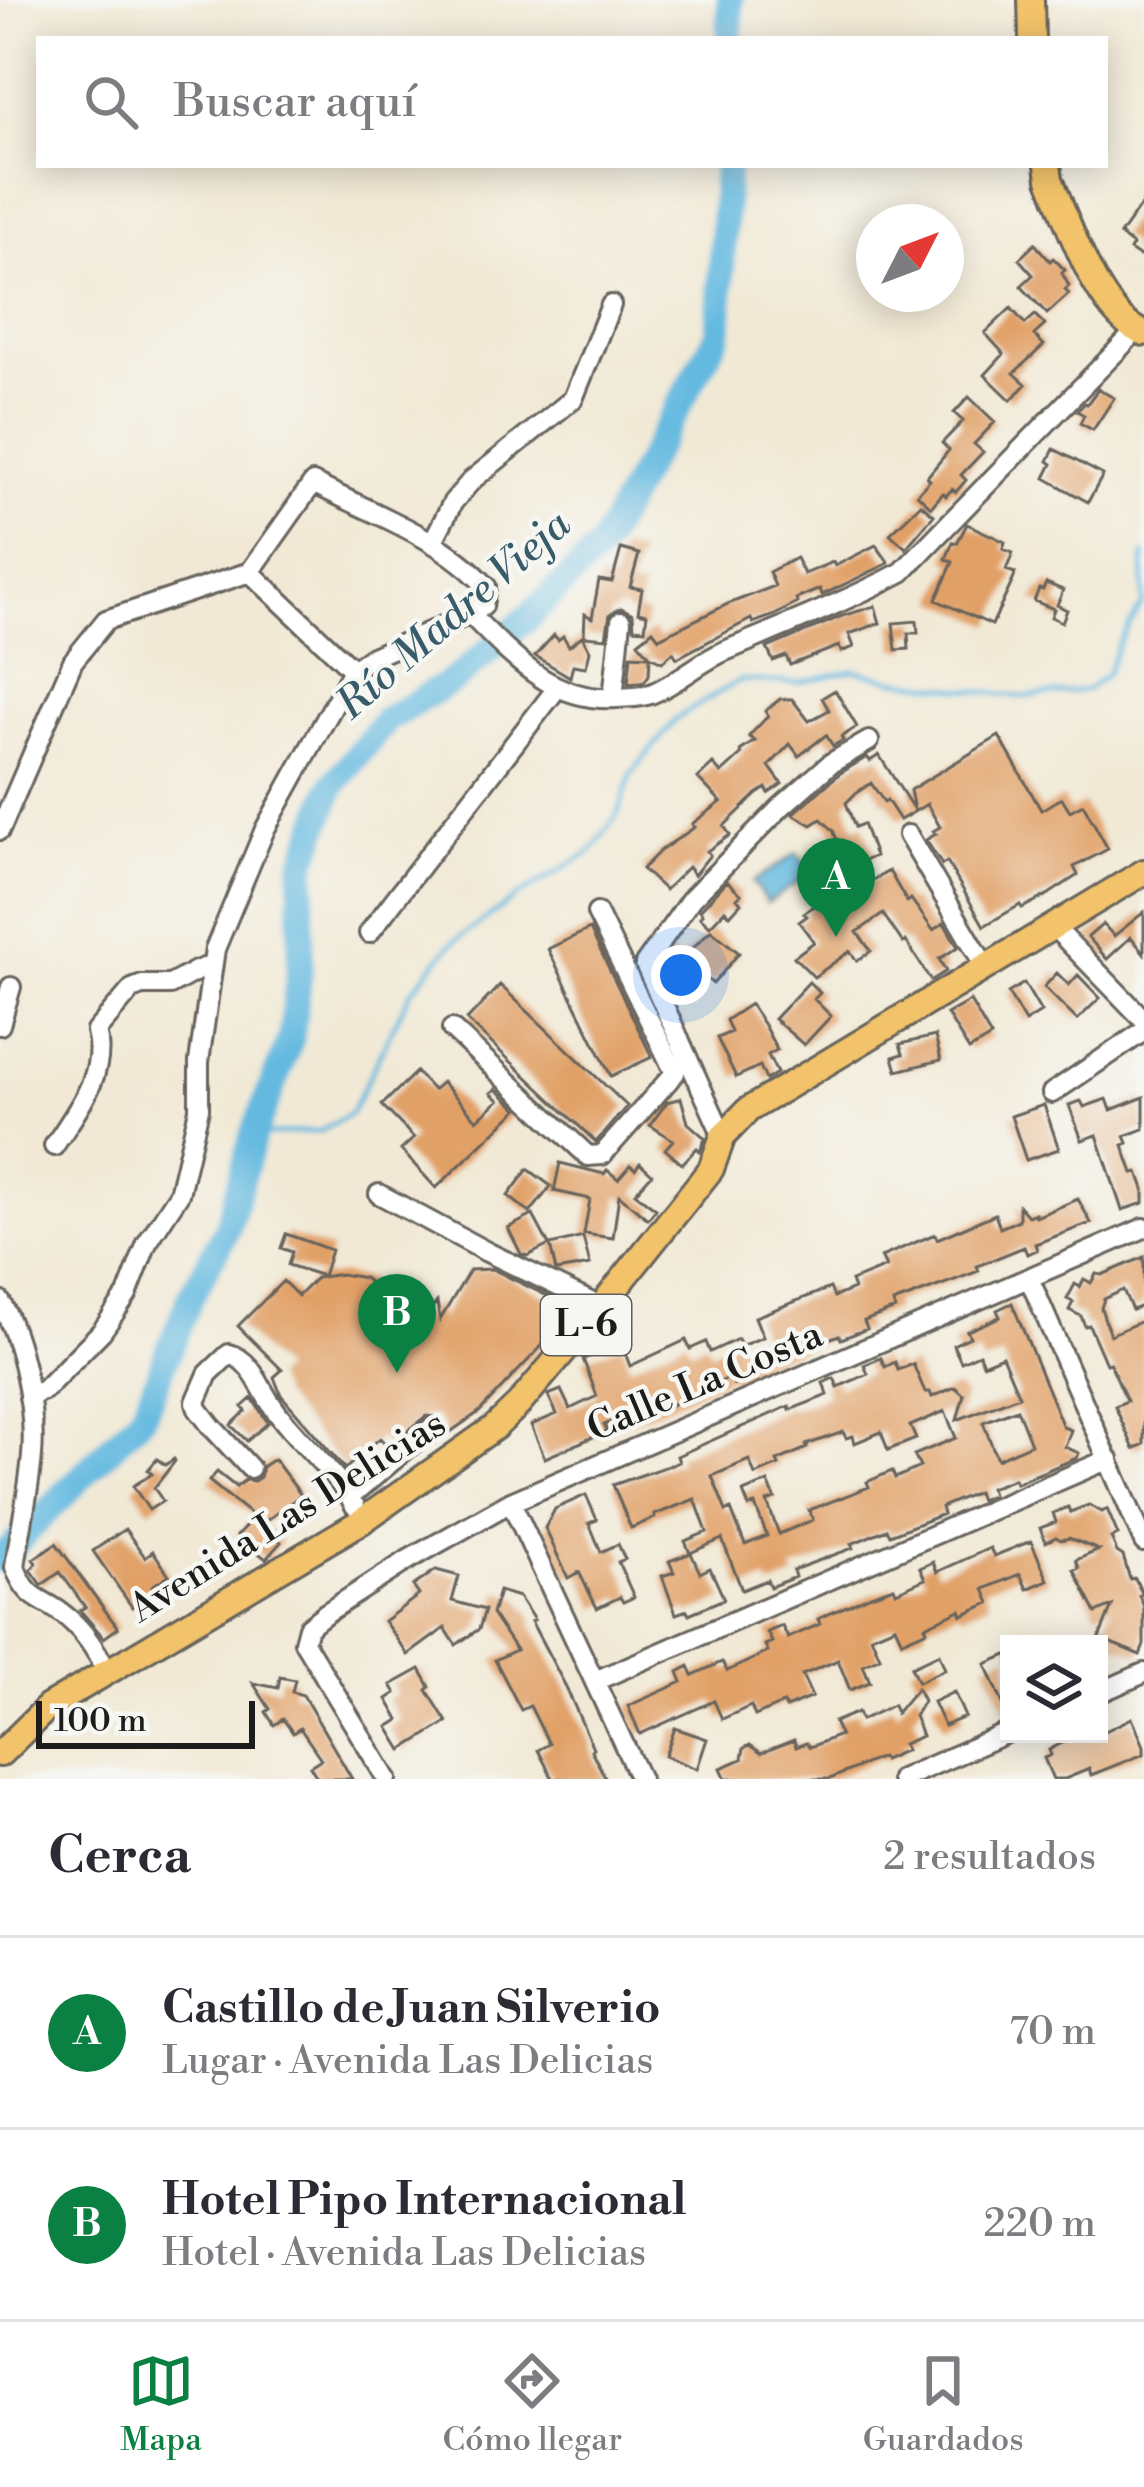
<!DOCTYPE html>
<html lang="es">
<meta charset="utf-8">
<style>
:root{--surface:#fff;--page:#f7f7f7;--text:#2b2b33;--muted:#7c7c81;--line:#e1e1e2;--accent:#0b8043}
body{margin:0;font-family:"Libre Bodoni",serif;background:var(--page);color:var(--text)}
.controls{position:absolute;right:36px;bottom:36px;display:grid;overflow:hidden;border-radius:0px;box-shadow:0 6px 30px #0003}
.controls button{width:108px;height:108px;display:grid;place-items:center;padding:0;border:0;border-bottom:3px solid var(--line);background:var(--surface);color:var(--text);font:60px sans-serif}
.compass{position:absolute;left:856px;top:204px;width:108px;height:108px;border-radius:50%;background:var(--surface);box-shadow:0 6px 30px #0003;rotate:48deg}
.scale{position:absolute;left:36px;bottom:30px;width:219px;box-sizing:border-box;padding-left:12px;border:6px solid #1c1c1c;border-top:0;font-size:33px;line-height:42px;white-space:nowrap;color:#1c1c1c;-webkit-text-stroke:9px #f6f6f2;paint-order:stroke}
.you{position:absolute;left:681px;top:975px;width:42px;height:42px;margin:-30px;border:9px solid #fff;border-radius:50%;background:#1a73e8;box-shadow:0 0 0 18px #1a73e833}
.badge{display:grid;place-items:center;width:78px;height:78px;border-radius:50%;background:var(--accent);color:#fff;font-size:39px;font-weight:700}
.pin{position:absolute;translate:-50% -99px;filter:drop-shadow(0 3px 6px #0008)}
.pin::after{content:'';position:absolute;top:63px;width:42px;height:36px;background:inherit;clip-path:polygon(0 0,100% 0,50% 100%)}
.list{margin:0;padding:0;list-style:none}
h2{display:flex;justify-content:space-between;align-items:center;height:156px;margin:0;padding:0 48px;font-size:51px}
h2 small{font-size:39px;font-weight:400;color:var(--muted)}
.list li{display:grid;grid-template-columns:78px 1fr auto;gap:36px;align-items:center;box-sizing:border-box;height:192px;padding:0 48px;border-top:3px solid var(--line)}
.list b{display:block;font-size:45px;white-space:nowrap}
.list p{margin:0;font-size:39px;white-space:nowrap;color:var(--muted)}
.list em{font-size:39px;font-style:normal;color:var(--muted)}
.icon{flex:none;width:66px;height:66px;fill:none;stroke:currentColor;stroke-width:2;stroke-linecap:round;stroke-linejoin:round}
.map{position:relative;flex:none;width:1144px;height:1779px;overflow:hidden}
.search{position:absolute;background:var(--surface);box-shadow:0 6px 30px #0003;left:36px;right:36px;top:36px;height:132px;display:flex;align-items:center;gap:30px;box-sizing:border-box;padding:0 42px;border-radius:0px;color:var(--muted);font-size:45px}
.sheet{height:540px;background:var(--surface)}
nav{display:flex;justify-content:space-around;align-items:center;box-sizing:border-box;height:168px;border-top:3px solid var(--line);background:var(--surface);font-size:33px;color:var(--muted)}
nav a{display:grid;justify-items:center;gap:6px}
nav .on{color:var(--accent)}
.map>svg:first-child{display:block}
</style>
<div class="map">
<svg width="1144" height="1779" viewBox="0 0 1144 1779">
<rect width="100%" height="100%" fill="#f6f6f2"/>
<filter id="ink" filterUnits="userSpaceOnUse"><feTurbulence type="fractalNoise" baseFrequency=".00833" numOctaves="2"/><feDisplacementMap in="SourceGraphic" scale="24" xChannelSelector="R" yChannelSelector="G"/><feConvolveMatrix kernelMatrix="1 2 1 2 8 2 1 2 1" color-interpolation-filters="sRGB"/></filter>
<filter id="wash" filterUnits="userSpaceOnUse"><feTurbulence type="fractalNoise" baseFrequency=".004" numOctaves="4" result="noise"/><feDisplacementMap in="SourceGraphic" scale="48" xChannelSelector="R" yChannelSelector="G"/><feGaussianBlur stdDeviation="2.7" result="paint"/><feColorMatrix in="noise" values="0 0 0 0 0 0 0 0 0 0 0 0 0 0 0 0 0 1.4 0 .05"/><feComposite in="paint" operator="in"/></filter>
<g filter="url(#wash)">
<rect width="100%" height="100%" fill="#f1e9d5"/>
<path fill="#63b9e0" stroke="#406a7e" stroke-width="3" d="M797,853L811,873L767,903L753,882Z"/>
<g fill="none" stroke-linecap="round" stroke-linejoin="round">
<path stroke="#63b9e0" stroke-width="4.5" d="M253,1136L321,1131L351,1113L410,993L452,943L521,894L591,852L618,814L632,773L677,718L740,680L797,683L854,670L894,680L1022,697L1087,690L1107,674L1118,644L1143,603L1144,554"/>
<path stroke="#63b9e0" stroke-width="27" d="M730,0V39
M0,1559L143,1415L190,1298L227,1229L253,1136L291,1038L300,966L303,866L333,785L386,720L457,678L524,621L600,548L719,333L726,165"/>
</g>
<g id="blocks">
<path fill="#e1a066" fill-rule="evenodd" d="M1144,201V253L1139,256L1130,250L1133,245L1120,235Z
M1035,244L1050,261L1053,258L1065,270L1062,273L1069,286L1065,290L1069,294L1047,314L1021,286L1033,275L1019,259Z
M1011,308L1025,324L1035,315L1045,325L1034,335L1044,345L1014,373L1026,384L1011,400L985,375L1004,354L985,333Z
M1098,389L1114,398L1093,430L1080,423L1084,415L1077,411L1085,403L1087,404Z
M969,397L995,422L974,444L983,452L961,475L966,480L956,492L952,489L946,496L943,493L931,507L917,494L930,480L927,477L949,450L942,443L963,421L954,413Z
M1054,449L1103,475L1088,502L1045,478L1052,464L1048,461Z
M921,504L934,515L906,548L890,534Z
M967,524L1005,542L1003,549L1013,553L1006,570L1015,573L1014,578L992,625L936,600L953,562L946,559L953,542L957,543Z
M876,545L889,563L822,595L820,589L796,599L797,603L775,615L753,623L751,619L677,658L673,652L662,662L650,656L649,675L644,682L628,684L631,655L650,656L638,642L653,630L659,638L728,604L775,586L769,572L796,558L804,574L833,562L835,566Z
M621,549L639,554L630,587L642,589L638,612L647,614L645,629L634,628L633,614L621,608L610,614L606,638L584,636L585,614L592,618L599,580L612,582Z
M1046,583L1063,590L1057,605L1067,610L1062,622L1051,617L1054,609L1034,601L1039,589L1043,590Z
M875,606L880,623L849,634L854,647L841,652L839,646L790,665L786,656L773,661L767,648L842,616Z
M917,621L918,633H908L909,649L896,650L893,623Z
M554,635L558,640L563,636L569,646L582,636L590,651L586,667L573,665L570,677L535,656Z
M835,690L857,727L841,737L843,740L833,746L826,735L799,756L790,744L769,766L782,784L769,793L766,788L757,794L724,826L730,835L707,851L710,855L694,875L688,867L665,890L642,869L660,851L695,827L692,824L721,802L698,778L713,764L721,773L742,754L740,751L755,741L749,736L768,716L765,711L780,699H792L809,721L829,710L822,698Z
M999,736L1041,810L1062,798L1070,811L1083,804L1108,849L1074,867L1078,875L1049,894L1022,908L1020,905L984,926L947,862L942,865L926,840L936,834L933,831L940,827L927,804L900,820L887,800L884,802L871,783L856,793L846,803L855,827L863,824L875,856L848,868L833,830L821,819L812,825L793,814L839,774L867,757L870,761L879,755L914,810L910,790Z
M889,871L907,902L911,899L933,930L944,923L958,947L939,959L946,971L931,981L906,941L903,943L883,914L857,932L871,951L857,961L850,951L814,977L794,957L814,942L799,922L807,916L804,913L831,893L841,907L864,891L861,887Z
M727,881L741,894L737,898L741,903L730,915L725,910L710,926L700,917L703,914L700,910Z
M1144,912V953L1131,937L1107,959L1088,937L1103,924L1114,936Z
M590,929L652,1057L611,1076L548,949Z
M711,930L739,953L713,984L694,968L669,984L660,965L670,952L680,960Z
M1057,973L1069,985L1078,975L1100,998L1077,1020L1044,987Z
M809,982L820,993L814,999L831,1016L804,1045L774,1019Z
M1024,983L1041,1012L1025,1022L1008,993Z
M500,985L627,1106L596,1142L467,1020Z
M970,1001L991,1037L969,1050L947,1014Z
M750,1004L764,1025L777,1050L768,1055L777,1073L766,1080L760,1066L736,1077L717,1038L731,1032L726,1020Z
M935,1036L941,1060L897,1071L893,1057L903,1054L900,1044Z
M416,1072L433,1090L442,1082L477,1120L499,1100L491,1093L496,1089L518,1109L436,1188L401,1150L414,1138L382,1105Z
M1144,1097V1129L1125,1136L1128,1143L1123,1145L1133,1173L1138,1172L1144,1189V1203L1122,1210L1097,1135L1082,1140L1069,1105L1081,1101L1084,1107L1107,1099L1111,1110Z
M681,1098L688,1123L705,1138L700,1151L697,1148L682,1164L665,1149L673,1140L650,1125L667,1102Z
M1044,1105L1059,1149L1026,1160L1011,1116Z
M560,1163L604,1174L607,1170L618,1179L630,1165L635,1169L640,1163L652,1174L635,1193L656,1209L648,1219L619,1195L613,1238L584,1234L590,1199L554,1191Z
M528,1169L551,1186L530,1213L508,1196Z
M1078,1199L1091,1223L1035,1244L1037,1250L1027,1254L1024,1247L977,1266L979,1271L893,1303L895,1309L864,1321L867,1329L841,1339L839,1335L765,1364L768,1370L734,1385L731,1377L662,1409L633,1420L631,1414L604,1425L607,1431L545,1458L531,1425L557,1414L548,1395L561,1390L570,1409L597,1396L583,1359L622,1345L630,1366L686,1340L690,1349L706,1342L710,1352L738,1339L741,1346L763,1337L755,1317L830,1288L834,1297L854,1289L851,1281L886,1267L881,1257L935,1234L937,1239L995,1214L1000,1228L1019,1220V1206L1028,1216L1035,1213L1036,1217Z
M533,1215L549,1245L527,1256L521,1254L508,1228Z
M286,1234L331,1250L323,1276L288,1265L292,1252L281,1248Z
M583,1237L590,1265L556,1271L550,1245Z
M1144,1257V1305L1132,1310L1123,1290L1104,1299L1101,1308L1110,1335L1144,1320V1444L1134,1449L1115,1406L1127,1401L1110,1363L1106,1364L1089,1325L1085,1326L1081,1316L1069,1310L1073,1302L1067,1299L1075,1284L1080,1287L1084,1279L1091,1283L1096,1274L1102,1275Z
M492,1269L576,1310L479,1412L433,1444L442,1435L443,1425L436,1417L426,1416L388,1447L380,1438L345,1469L281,1395L274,1377L282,1370L238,1326L283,1281L298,1296L316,1278L341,1274L364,1278L392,1302L387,1308L413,1331L437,1302L440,1320L470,1270Z
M1012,1303L1063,1427L1071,1430L1065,1447L1079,1453L1077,1458L1016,1483L1014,1479L990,1488L992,1495L980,1500L977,1492L941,1507L943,1514L890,1535L887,1529L851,1544L853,1548L793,1570L795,1577L770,1587L767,1580L742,1590L722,1539L690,1553L685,1541L707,1532L695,1499L654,1515L655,1518L631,1528L613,1485L679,1462L677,1456L789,1406L790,1410L828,1395L823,1383L834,1378L838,1387L868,1374L864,1365L881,1358L885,1367L895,1362L898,1370L913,1364L925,1392H930L932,1397L955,1387L964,1395L957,1420L1019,1396L1002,1356L983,1364L979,1354L961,1362L953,1345L970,1337L967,1331L1000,1317L997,1310ZM1017,1409L1031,1444L997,1459L983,1422ZM945,1411L956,1438L914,1455L920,1467L895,1478L892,1471L867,1482L869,1487L809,1510L813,1520L779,1534L767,1502L775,1499L768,1482L743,1492L749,1507L755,1505L767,1536L745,1545L731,1509L726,1511L712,1476L749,1460L755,1475L779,1465L777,1461L807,1448L806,1445L843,1432L846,1438L853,1436L855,1443L881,1432L888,1450L916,1439L910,1426Z
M252,1398L268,1423L247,1441L231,1425L246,1411L242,1407Z
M157,1459L165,1465L174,1459L175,1461L154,1488L163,1501L149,1510L133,1486L152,1474L148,1470Z
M274,1459L301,1495L262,1524L281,1542L266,1559L237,1536L254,1517L209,1481L217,1472L236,1487L245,1480L254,1481L260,1477L263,1466Z
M586,1495L597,1520L589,1523L601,1552L618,1544L625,1559L618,1562L634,1597L623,1602L620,1597L597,1608L579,1572L568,1578L545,1528L555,1509Z
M1089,1505L1102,1512L1107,1509L1118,1535L1111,1538L1117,1552L1123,1556L1130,1579L1135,1578L1142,1594L1139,1595L1144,1607V1645L1140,1655L1099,1638L1112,1606L1096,1613L1074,1570L1079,1568L1076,1560L1099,1550L1069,1538L1061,1540L1056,1537L1046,1542L1040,1528L1056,1522L1053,1513L1068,1507L1070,1512Z
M125,1529L145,1557L153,1551L169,1575L152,1586L155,1591L132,1607L93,1551Z
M1031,1541L1048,1580L1027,1589L1020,1574L984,1589L990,1603L962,1615L960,1610L925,1626L927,1630L902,1641L895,1626L871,1636L880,1657L863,1665L870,1682L850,1690L838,1660L802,1675L812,1697L786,1708L784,1703L755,1716L751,1706L722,1719L714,1701L640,1734L628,1706L682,1682L678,1672L689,1666L693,1675L722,1662L727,1671L768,1652L765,1645L772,1642L767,1632L782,1626L788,1638L820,1624L818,1619L871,1595L894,1587L896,1592L925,1579L920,1568L933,1562L937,1572L990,1548L994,1556Z
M56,1543L118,1628L104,1638L80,1610L85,1607L60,1572L42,1585L31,1570L36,1563L33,1559Z
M691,1553L700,1573L710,1568L724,1599L689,1614L687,1610L676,1614L662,1576L674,1572L669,1561Z
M436,1570L459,1576L452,1601L485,1610L479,1629L456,1645L445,1628L408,1655L384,1621L419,1595L413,1586Z
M499,1591L519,1597L534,1620L531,1621L566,1687L593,1748L591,1750L606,1779H553L538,1750L549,1744L530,1706L521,1710L495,1660L516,1650L492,1614Z
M939,1654L945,1669L918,1682L911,1667Z
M1009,1654V1718L986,1664Z
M420,1669L430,1687L427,1690L447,1722L402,1750L388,1727L399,1720L387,1699L396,1693L391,1685Z
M280,1677L295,1680L292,1692L303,1695L352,1779H318L310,1766L321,1759L300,1728L293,1733L283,1719L274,1725L266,1712L270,1709L253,1683L278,1688Z
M917,1688L923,1701L914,1716L922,1736L903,1744L906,1750L883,1760L881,1757L830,1779H726L721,1768L742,1759L744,1748L750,1745L761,1753L794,1740L796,1747L806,1743L810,1747L840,1735L834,1722L858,1712L861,1720L893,1705L896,1713Z
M954,1692L965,1717L944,1726L933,1702Z
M1132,1718L1144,1746V1754L1091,1775L1089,1769L1065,1779H1053L1044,1758L1051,1755L1049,1750L1079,1734H1099Z
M675,1728L707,1739L697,1769L665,1756Z"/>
</g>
</g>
<g filter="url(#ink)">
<use href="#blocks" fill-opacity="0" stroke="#67645d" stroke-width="3"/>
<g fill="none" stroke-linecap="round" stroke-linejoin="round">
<g stroke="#67645d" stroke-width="24">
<path id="minor" d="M432,543L453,502L472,480L573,399L611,305
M250,572L353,670
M470,614C513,657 551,702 617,698C629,697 642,698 653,693C679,682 699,662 725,651C784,626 845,602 902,572L1136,331
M613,698L621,621
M0,830L73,661L106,620L250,572L313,483C371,513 442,537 486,586L483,606L470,614L370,658L353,670L265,829L215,949L199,1062V1109L179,1194L147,1243L127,1295L102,1331L44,1390L29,1397
M908,835L986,968
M1055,928L1144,1020
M369,933L557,688
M0,1025L11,987
M452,1029L588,1156L602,1155L675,1073L597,913
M1052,1093L1144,1031
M723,1136L645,964L691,899L782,806L831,763L869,741
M54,1146C76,1112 108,1073 96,1031L132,989L142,985H170L196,971L212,965
M379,1194L487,1252L601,1307
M1029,1278L1144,1542
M0,1301C22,1340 36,1410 32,1455C29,1492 20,1530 15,1567C29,1604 43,1596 68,1618C86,1633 96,1651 108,1672
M250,1468L211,1426L198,1409L196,1402L208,1374L229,1354C251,1360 258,1384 270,1402C292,1437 327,1463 350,1497
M511,1502L640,1779
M355,1506L350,1497L430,1429
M595,1681L1109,1459
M1099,1693L1144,1673
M387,1779L304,1642L308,1627L326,1613L408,1560L511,1502L1144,1228
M901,1779L1009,1732"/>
</g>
<g stroke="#67645d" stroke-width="30">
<path id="major" d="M1031,0L1032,39
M1048,165L1050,179C1067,220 1099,319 1144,333
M0,1754L48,1707L362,1521L495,1427L519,1404L601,1307L711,1169L723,1136L748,1110L1144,872"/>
</g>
<use href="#minor" stroke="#fff" stroke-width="18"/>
<use href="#major" stroke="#f2c36a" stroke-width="24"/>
</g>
</g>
<g text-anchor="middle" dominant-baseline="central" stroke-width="9" stroke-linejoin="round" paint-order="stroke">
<rect fill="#f6f6f2" stroke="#5d5d5c" stroke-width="3" x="541" y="1295" width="90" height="60" rx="9"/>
<g font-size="36" font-weight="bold" fill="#1c1c1c">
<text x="586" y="1325">L-6</text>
</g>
<g font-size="39" fill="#1c1c1c" stroke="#f6f6f2">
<text transform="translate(705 1382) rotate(-23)">Calle La Costa</text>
<text transform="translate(288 1517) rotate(-32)">Avenida Las Delicias</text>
</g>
<g font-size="42" font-style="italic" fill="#385b6a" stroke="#f6f6f2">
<text transform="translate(454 615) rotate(-41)">Río Madre Vieja</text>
</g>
</g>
</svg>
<div class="controls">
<button><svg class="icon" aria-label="layers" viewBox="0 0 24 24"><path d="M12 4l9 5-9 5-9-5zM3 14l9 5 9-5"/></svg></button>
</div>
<svg class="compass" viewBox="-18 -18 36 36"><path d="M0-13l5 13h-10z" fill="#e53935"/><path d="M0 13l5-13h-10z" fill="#7c7c81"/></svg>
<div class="scale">100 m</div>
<div class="you"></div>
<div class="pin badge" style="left:836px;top:937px">A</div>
<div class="pin badge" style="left:397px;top:1373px">B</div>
<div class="search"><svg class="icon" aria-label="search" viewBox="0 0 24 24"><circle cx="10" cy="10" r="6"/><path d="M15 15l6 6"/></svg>Buscar aquí</div>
</div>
<section class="sheet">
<h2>Cerca<small>2 resultados</small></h2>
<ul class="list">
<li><span class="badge">A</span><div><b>Castillo de Juan Silverio</b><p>Lugar · Avenida Las Delicias</p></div><em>70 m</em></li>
<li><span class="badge">B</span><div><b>Hotel Pipo Internacional</b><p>Hotel · Avenida Las Delicias</p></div><em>220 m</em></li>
</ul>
</section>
<nav>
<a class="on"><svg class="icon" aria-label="map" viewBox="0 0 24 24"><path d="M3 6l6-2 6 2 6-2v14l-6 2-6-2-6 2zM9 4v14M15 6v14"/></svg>Mapa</a>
<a><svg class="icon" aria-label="directions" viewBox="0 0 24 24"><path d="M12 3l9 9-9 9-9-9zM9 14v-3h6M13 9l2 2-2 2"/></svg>Cómo llegar</a>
<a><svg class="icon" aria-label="saved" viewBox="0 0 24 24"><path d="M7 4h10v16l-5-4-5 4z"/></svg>Guardados</a>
</nav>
